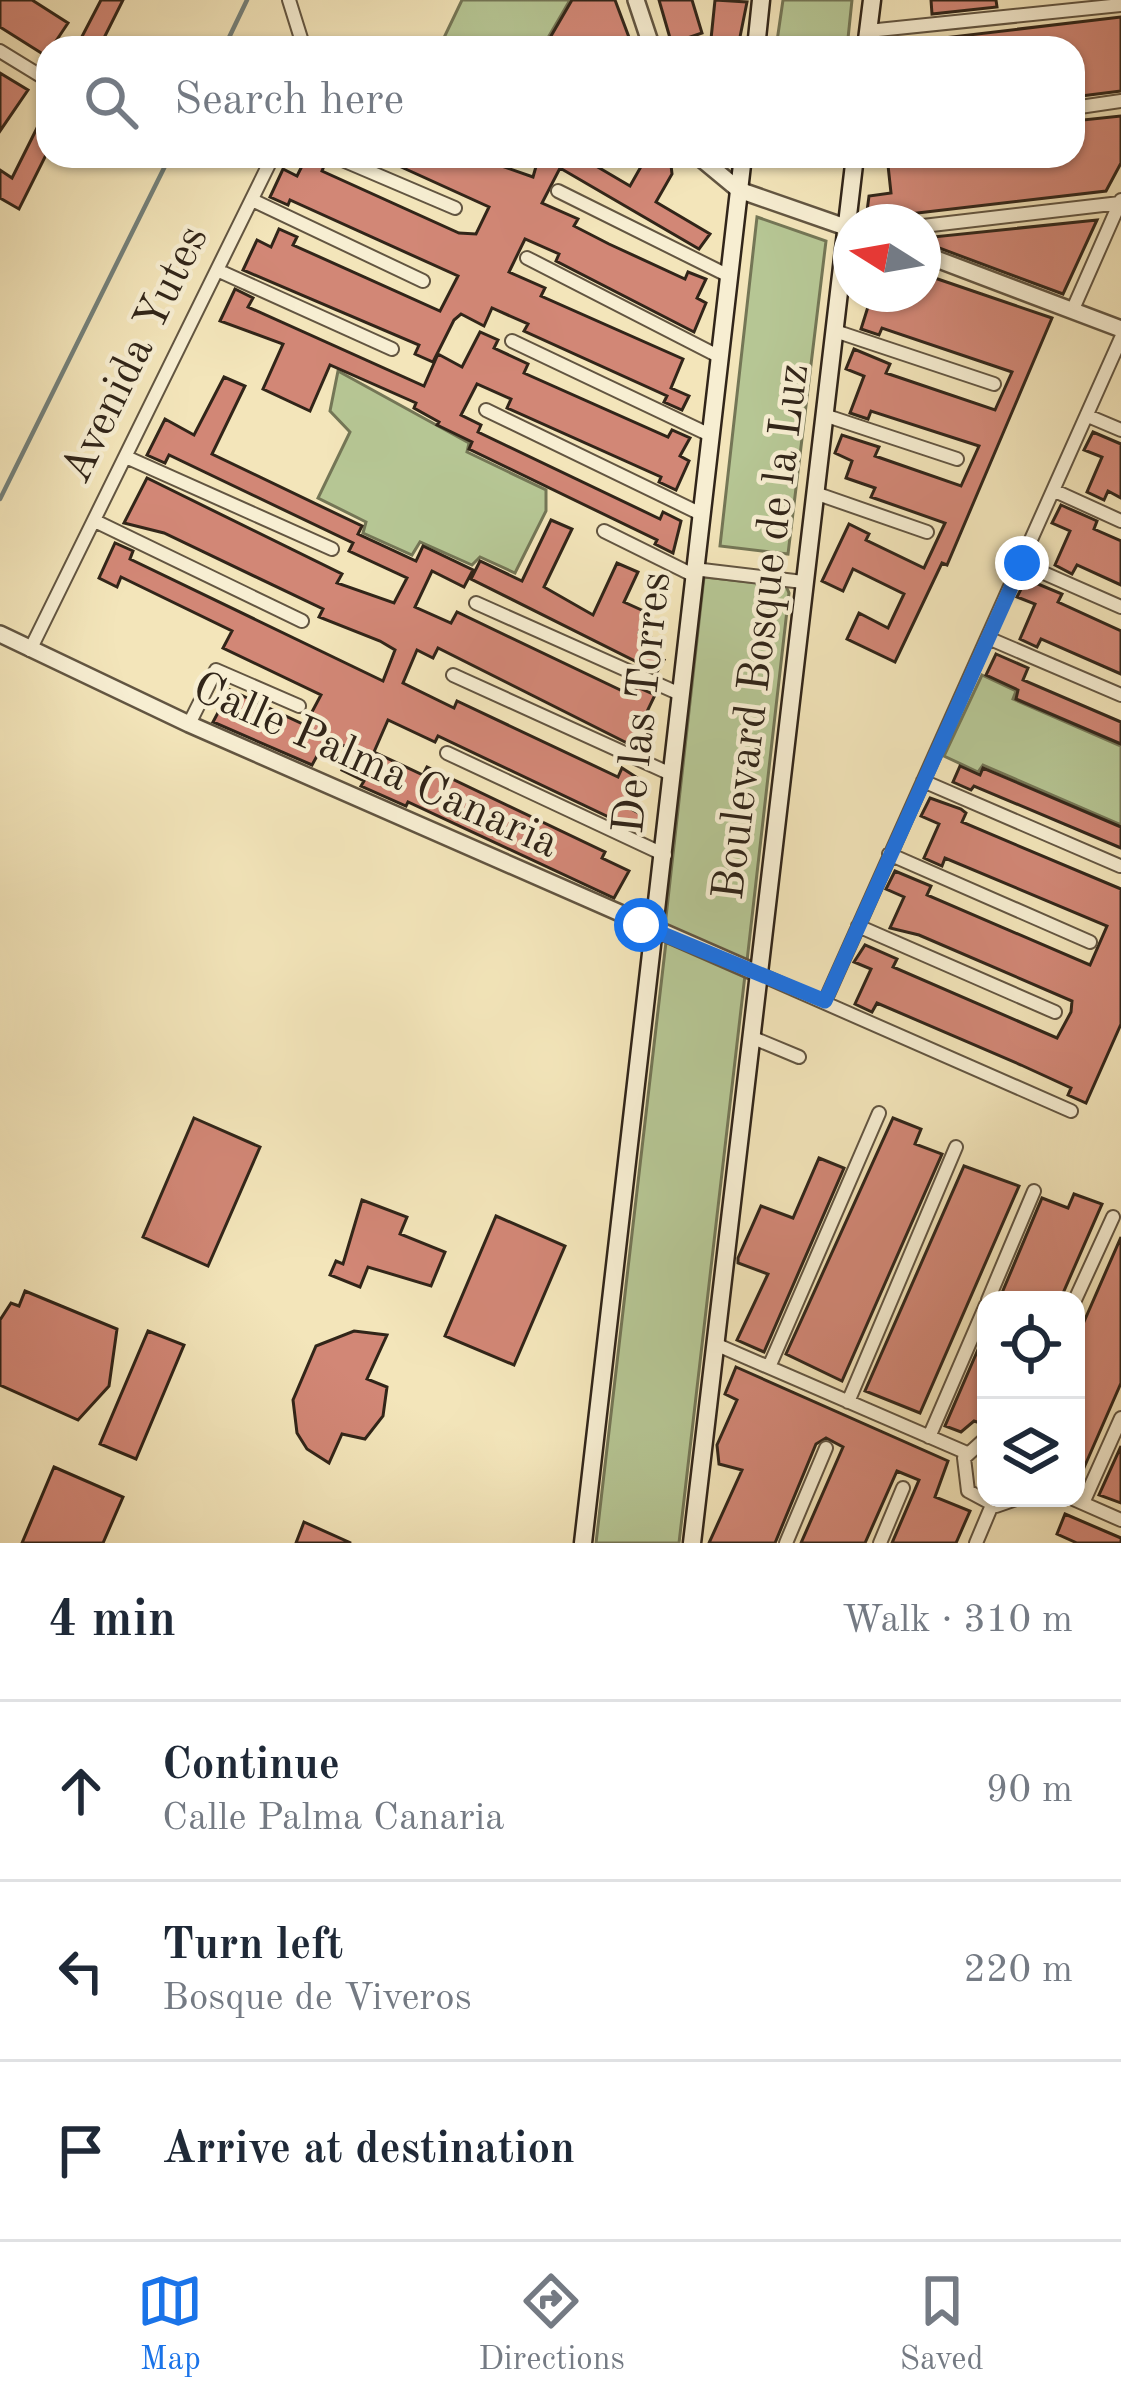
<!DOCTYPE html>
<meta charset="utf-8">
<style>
:root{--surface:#fff;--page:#f2f2f3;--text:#1f2937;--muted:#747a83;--line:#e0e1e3;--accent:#1a73e8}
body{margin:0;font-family:"Old Standard TT",serif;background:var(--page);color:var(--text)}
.controls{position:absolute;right:36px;bottom:36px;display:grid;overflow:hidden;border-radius:24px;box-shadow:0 3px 9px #0004}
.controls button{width:108px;height:108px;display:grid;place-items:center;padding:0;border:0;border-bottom:3px solid var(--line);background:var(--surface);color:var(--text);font:60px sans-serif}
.compass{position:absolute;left:833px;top:204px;width:108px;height:108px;border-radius:50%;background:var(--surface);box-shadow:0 3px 9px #0004;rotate:281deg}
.stop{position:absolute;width:36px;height:36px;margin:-27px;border:9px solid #1a73e8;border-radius:50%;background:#fff}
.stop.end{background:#1a73e8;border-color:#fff;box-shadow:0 3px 12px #0008}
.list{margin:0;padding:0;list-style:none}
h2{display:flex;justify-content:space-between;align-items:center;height:156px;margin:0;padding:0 48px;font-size:51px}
h2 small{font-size:39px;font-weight:400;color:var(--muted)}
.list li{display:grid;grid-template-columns:78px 1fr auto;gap:36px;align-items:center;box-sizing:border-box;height:180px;padding:0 48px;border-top:3px solid var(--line)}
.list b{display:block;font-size:45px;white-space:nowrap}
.list p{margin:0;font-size:39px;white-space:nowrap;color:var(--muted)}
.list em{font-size:39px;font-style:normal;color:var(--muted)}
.icon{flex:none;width:66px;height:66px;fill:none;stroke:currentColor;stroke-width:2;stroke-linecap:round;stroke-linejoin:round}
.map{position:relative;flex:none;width:1121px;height:1543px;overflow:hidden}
.search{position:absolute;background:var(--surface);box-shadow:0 3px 9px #0004;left:36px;right:36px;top:36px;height:132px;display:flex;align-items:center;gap:30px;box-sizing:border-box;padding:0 42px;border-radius:36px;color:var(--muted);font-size:45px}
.sheet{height:696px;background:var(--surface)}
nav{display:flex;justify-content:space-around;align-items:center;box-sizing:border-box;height:168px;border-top:3px solid var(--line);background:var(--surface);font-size:33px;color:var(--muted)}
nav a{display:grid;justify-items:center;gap:6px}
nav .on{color:var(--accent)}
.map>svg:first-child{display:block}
</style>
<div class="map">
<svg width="1121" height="1543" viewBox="0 0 1121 1543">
<rect width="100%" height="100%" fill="#f3e5ba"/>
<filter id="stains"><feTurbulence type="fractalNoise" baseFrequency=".00167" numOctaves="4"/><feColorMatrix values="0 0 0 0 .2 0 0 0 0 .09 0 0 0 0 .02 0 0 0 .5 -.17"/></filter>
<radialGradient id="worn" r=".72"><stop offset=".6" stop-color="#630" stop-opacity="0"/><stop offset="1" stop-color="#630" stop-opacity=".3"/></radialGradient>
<path fill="#b6c694" stroke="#747656" stroke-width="3" d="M462,0H570L542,48H439Z
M783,0H852L847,48H776Z
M757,217L826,241L788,554L720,546Z
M338,371L469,443L467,452L546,490V511L515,573L480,557L472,565L420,542L412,555L363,533L366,522L318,498L350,432L330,411Z
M704,577L786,586L789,593L747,961L665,926Z
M982,675L1016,691L1013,699L1121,746V825L983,765L978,772L944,756Z
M666,942L745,975L679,1543H596Z"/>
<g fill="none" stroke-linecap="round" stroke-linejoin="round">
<path stroke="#74807a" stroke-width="4.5" d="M224,48L247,0
M0,499L170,156"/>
</g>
<path fill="#d28776" stroke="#312519" stroke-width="3" d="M0,0H32L68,23L46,56L0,27Z
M101,0H123L99,48H76Z
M572,0H615L630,40L623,48H544Z
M659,0H692L702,33L676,42L670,38Z
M715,0L747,2L738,47L714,45L711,39Z
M931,0H996L997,7L932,14Z
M1121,17V91L1073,97V48H926V40Z
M0,73L28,90L0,131Z
M48,106V151L19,209L0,198V170L12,178Z
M1121,116V163L1106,191L866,219L869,196L891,193L887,156H1073V121Z
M377,156H473L533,177L539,156H579L630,186L647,156H670L672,174L656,202L710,234L699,249L560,168L542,203L578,219L574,226L609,244L685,279L688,272L706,279L697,298L706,303L694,332L556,261L559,254L525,239L509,272L545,288L541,296L683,359L671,388L689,396L682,410L664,402L667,396L524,331L528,324L492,308L484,326L461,314L454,320L433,362L415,354L419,345L243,270L257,240L271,247L279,229L297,237L293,245L440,311L458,276L290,200L288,205L270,197L283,169L297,176L306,158L324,166L322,171L459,233L476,234L489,207Z
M1097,220L1063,294L923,242V238Z
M923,274L1052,318L947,565L942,563L895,662L847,639L859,613L888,628L904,594L853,569L843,591L822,581L849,524L869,534L866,540L924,568L945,523L871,497L875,488L846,478L852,461L835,453L842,435L879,447L875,456L961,486L979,446L871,411L868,419L850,413L864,376L846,369L854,349L890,364L886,373L995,410L1012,372L882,328L879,335L861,329L872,294H923Z
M235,289L253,298L248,307L424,386L438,354L462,367L480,332L498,340L494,348L528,364L524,373L668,437L672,430L690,438L680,456L689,461L676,490L659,482L661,477L507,408L511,399L477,384L461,415L481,425L478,432L660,519L663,512L681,521L673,553L655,544L657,540L469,449L472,442L437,425L439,422L414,408L416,403L330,365L310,411L263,389L283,344L220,321Z
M224,377L245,386L212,454L362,526L358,534L416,561L423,546L473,570L464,587L432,571L415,607L451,623L457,612L633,696L637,687L655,695L631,745L438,648L433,658L417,650L403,683L454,708L457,701L618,777L622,768L639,779L624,805L642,815L634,829L438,736L435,742L388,720L374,752L423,775L427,767L605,852L602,858L629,871L614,898L408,802L406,806L361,786L364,781L342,770L353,750L327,738L312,765L213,722L230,690L305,725L321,695L223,648L232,631L121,577L117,587L99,578L115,543L133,551L130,559L383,681L395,650L380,641L319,617L323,609L164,533L124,523L147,478L342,574L337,583L394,603L407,578L349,551L353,543L169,455L165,463L147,455L165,419L194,435Z
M1093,432L1121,444V498L1108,491L1104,500L1087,492L1102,457L1084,450Z
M1061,505L1097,521L1094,529L1121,541V585L1077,565L1072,574L1055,565L1070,531L1052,523Z
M551,520L572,529L544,587L593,615L617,563L638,572L624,602L648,613L639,633L656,640L649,654L664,660L657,672L471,579L480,561L522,581Z
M1026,579L1062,594L1058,602L1121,631V674L1041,639L1037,647L1020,639L1035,604L1017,597Z
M996,654L1028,668L1023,680L1121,722V744L1016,699L1018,690L986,675Z
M960,766L980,775L983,768L1121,827V848L974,786L971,790L953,782Z
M930,798L961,809L966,813L962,822L1121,889V1024L1086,1103L1068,1095L1071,1088L1021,1065L877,1003L872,1012L855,1004L871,969L854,962L865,945L897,959L893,967L1057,1038L1071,1012L1072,1001L919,935L890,928L904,897L886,889L895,871L931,886L927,895L1090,965L1107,926L945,858L942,866L924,858L939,824L921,816Z
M194,1118L260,1147L208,1266L143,1237Z
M893,1118L921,1129L915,1144L942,1154L842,1381L786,1354Z
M819,1158L844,1168L764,1352L737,1340L768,1274L738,1263V1258L761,1206L793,1218Z
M964,1166L1019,1186L920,1413L865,1391Z
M1074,1194L1102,1204L1060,1300H999L1042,1198L1068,1208Z
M362,1200L407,1217L400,1234L445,1252L431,1286L368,1267L360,1287L330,1275L336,1261L343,1264Z
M496,1216L565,1246L514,1365L445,1336Z
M1121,1237V1383L1076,1486V1340Z
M25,1291L117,1329L109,1386L78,1420L0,1385V1320L11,1303L19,1306Z
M148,1331L184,1345L136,1459L100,1444Z
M354,1331L387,1335L367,1379L387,1387L383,1416L365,1439L342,1434L329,1463L307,1449L297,1433L293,1400L316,1346Z
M986,1331V1425L974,1421L961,1432L945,1426Z
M736,1367L948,1461L935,1497L970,1511L956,1543H892L919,1480L897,1471L865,1543H801L843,1447L826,1438L816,1444L775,1543H709L742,1470L719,1464L717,1445L737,1400L725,1394Z
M1121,1446V1503L1099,1495Z
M54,1467L123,1497L103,1543H22Z
M1065,1514L1121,1538V1543H1077L1057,1534Z
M304,1522L351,1543H296Z"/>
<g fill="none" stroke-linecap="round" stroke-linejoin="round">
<g stroke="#625541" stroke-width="16">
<path id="minor" d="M289,0L304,48
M868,31L1121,5
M326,48L328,45
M0,51L44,78
M1073,108L1121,101
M333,156L455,208
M558,191L729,276
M252,200L423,281
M923,226L1120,203
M527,258L720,357
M217,270L392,349
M1073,309L1121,200
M835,331L994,384
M512,341L710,435
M486,410L701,514
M824,415L957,459
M1088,416L1121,430
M126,457L332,549
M1055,491L1121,521
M815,493L927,532
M95,521L302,621
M604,531L693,575
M1021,563L1121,607
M694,569L803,582
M476,603L680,694
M988,638L1121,695
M30,650L273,156
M453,675L673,775
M189,724L216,670L299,706
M447,753L665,855
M923,781L1120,866
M889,854L1090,942
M858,926L1055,1012
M759,974L1071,1111
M825,1001L1121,338
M751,1037L799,1057
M988,1300L1034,1191
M1075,1300L1113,1217
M715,1344L967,1453
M769,1367L879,1113
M848,1402L956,1147
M929,1437L986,1305
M986,1438L964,1458L968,1491L996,1506L1019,1498
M1071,1498L1121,1520
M1083,1503L1121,1418
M786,1543L826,1448
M880,1543L903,1488
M976,1543L992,1505"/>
</g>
<g stroke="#625541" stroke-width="20">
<path id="tertiary" d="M636,0L652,48
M698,156L739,190L851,229
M923,254L1121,329
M0,634L189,724L759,974"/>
</g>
<g stroke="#312519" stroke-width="21">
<path id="secondary" d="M756,48L761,0
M866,48L872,0
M583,1543L743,156
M692,1543L855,156"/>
</g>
<use href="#minor" stroke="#f7eed2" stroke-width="12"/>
<use href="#tertiary" stroke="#f7eed2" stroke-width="15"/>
<use href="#secondary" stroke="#f7eed2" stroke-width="16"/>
</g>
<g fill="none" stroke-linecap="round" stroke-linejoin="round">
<path stroke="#1a73e8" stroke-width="15" d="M641,925L825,1001L1022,563"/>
</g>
<g text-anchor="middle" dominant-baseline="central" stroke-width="9" stroke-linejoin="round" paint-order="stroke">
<g font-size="45" fill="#312519" stroke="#f7eed2">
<text transform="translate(136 355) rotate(-64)">Avenida Yutes</text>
<text transform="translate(763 632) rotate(-83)">Boulevard Bosque de la Luz</text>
<text transform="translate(644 703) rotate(-84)">De las Torres</text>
<text transform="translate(375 767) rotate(24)">Calle Palma Canaria</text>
</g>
</g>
<rect width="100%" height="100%" filter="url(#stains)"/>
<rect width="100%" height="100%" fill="url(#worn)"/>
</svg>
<div class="controls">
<button><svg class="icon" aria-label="locate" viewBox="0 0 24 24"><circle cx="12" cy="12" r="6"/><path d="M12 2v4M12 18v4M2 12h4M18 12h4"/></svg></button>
<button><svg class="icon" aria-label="layers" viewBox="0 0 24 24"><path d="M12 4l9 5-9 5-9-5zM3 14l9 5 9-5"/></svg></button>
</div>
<svg class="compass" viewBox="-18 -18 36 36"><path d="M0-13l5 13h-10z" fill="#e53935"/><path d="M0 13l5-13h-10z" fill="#747a83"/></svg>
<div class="stop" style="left:641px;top:925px"></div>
<div class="stop end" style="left:1022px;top:563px"></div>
<div class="search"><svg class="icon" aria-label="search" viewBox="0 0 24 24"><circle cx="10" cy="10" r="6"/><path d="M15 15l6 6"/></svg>Search here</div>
</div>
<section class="sheet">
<h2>4 min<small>Walk · 310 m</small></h2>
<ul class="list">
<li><svg class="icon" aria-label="ahead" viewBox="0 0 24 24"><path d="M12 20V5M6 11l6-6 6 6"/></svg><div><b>Continue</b><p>Calle Palma Canaria</p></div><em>90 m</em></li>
<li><svg class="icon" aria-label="left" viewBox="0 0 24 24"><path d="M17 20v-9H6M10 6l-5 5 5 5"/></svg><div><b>Turn left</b><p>Bosque de Viveros</p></div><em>220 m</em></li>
<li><svg class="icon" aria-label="arrive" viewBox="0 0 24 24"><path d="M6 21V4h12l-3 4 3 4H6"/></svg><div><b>Arrive at destination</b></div></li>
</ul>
</section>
<nav>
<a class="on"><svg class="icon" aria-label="map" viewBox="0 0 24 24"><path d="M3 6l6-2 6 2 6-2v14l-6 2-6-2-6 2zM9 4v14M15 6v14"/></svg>Map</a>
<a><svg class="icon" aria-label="directions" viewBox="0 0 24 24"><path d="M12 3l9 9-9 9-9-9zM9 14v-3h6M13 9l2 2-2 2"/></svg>Directions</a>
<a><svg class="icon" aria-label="saved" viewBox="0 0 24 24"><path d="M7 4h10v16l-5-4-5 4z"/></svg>Saved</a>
</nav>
